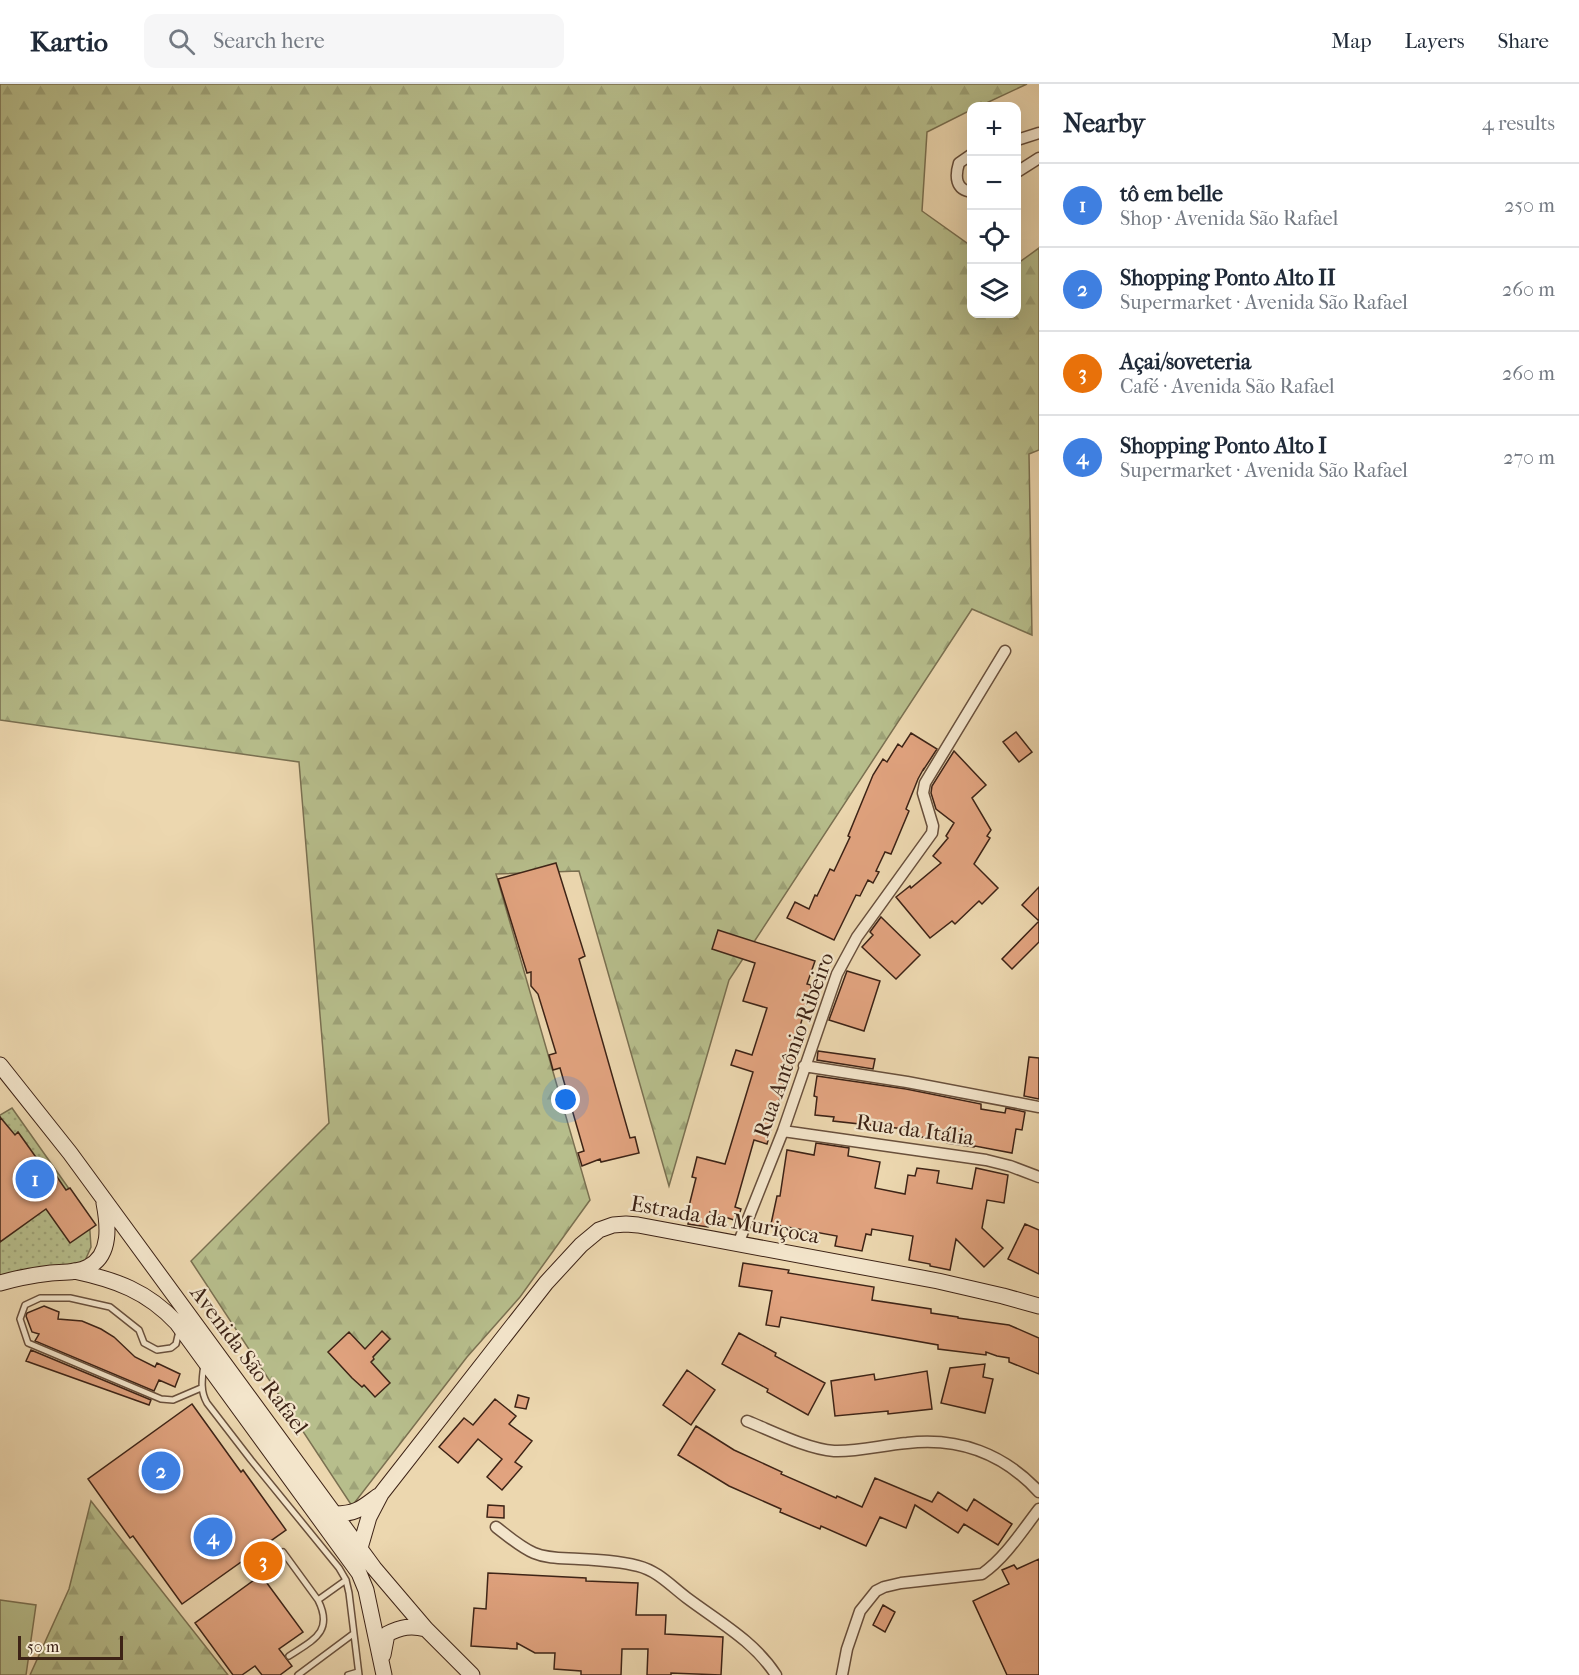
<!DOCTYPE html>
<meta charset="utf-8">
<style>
:root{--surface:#fff;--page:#f6f6f7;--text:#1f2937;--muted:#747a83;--line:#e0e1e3;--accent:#8f2418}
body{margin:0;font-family:"IM FELL French Canon",serif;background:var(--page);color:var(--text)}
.controls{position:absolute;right:18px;top:18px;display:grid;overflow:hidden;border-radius:12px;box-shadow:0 6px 24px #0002}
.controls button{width:54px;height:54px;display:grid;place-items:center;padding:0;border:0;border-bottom:2px solid var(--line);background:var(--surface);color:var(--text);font:30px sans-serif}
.scale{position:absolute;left:18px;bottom:15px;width:105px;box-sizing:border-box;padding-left:6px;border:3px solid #3d2316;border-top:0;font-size:16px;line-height:21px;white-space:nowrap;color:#3d2316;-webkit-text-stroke:4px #f3e5cb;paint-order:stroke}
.you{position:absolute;left:566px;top:1016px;width:21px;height:21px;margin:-15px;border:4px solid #fff;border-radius:50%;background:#1a73e8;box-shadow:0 0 0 9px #1a73e833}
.badge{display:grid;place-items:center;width:39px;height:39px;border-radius:50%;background:var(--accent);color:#fff;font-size:20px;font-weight:700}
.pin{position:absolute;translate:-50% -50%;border:3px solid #fff;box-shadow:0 2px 6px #0006}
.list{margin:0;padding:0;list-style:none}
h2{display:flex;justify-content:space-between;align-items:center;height:78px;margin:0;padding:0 24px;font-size:26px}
h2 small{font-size:20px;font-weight:400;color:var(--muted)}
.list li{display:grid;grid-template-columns:39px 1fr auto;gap:18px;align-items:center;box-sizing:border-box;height:84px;padding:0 24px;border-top:2px solid var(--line)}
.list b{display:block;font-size:22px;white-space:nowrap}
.list p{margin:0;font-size:20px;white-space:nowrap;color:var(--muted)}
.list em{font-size:20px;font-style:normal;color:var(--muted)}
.icon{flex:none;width:33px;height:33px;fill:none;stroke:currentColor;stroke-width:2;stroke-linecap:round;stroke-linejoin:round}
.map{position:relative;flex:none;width:1039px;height:1591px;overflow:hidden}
header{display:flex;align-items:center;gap:36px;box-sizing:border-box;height:84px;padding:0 30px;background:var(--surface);border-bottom:2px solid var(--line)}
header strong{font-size:28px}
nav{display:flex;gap:33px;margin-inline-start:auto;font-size:21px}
.search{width:420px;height:54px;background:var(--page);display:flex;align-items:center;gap:15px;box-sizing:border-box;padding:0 21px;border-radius:12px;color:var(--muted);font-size:22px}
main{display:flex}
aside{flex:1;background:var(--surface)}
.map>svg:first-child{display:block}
</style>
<header>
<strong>Kartio</strong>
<div class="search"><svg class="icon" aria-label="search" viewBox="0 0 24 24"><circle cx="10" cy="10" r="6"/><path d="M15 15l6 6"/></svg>Search here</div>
<nav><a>Map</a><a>Layers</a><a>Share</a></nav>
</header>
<main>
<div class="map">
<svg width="1039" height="1591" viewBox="0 0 1039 1591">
<defs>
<pattern id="forest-firs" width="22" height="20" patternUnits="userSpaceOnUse" patternTransform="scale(1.5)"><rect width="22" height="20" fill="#b7be8c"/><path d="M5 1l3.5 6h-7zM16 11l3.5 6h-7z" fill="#9ea378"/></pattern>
<pattern id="park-dots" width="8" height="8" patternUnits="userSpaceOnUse" patternTransform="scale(1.5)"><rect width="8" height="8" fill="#b7be8c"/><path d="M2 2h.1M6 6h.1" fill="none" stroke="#9ea378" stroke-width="1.8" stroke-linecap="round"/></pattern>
</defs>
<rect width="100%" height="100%" fill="#ecd7af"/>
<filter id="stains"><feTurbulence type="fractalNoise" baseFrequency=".00333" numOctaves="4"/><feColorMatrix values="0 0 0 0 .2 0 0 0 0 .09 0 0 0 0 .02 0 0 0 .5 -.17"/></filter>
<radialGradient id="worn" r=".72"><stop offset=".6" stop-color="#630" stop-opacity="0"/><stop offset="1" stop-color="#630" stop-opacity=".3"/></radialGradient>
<path fill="#b7be8c" stroke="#7a7051" stroke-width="1.5" d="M0,1516L36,1521L26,1591H0Z"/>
<path fill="url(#forest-firs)" stroke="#7a7051" stroke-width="1.5" d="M0,0H1027L980,22H972L971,26L927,48L922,127L971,162L972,230H1017V180L1039,164V366L1029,370L1032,551L972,525L729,896L669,1102L579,787L496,790L590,1116L520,1213L467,1273L352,1422L191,1177L329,1039L299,678L0,636Z
M91,1417L228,1591H30L69,1505Z"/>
<path fill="url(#park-dots)" stroke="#7a7051" stroke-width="1.5" d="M12,1024L89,1133L91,1163L84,1179L0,1191V1031Z"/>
<path fill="#e1a37f" stroke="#3d2316" stroke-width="1.5" d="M1016,648L1032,668L1019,678L1003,658Z
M911,649L937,665L924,685V684L918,695L906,725L909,727L891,770L885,768L876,787L879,788L873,799L868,796L860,812L856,811L834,856L787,834L795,818L809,825L815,811L817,812L830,785L834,787L850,753L848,752L873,691L883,675L887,678L898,660L902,663Z
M954,667L986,701L972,714L991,746L987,752L990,754L974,780L998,804L982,820L979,817L955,840L952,837L930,854L896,813L910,802L911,804L941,779L933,772L948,754L946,752L954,739L936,725L931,709L932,702Z
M556,779L585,872L579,875L630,1054L635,1053L639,1069L601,1078L600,1075L582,1082L578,1069L584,1067L560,984L553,986L549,971L556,969L538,910L531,902V888L527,889L498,795Z
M1039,803V837L1022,821Z
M881,833L920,871L896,895L862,863L873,851L870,848Z
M1039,837V858L1012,885L1002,875Z
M718,846L815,877L807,900L811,901V905L798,949L801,950L787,997L785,996L767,1060L754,1056L735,1123L741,1125L737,1137L710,1128L708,1143L688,1140L690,1118L696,1094L692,1093L697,1073L725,1080L753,988L731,981L736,966L752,971L767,924L743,917L755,879L712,865Z
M847,887L880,897L864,947L829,936Z
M818,967L875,975L873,985L817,976Z
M1029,973L1039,974V1015L1024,1012Z
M817,992L906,1005L981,1020V1025L1005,1029L1006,1024L1025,1028L1022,1046L1016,1045L1012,1069L975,1062L974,1063L947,1059V1056L913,1052L914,1046L833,1037L834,1033L815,1031L817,1013L814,1012Z
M0,1033L15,1051L18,1048L50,1093L55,1090L66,1106L70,1104L96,1141L70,1159L46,1125L0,1158Z
M816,1059L849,1064L848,1072L880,1078L875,1104L905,1110L908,1091L915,1092L917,1084L939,1087L937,1099L972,1105L976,1084L1008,1091L1004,1119L987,1116L982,1144L1003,1164L984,1183L956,1155L950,1186L930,1182V1180L909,1176L913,1152L872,1145L871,1151L866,1150L862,1167L835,1162L837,1152L771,1140L777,1112H780L787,1066L814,1071Z
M1025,1140L1039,1146V1190L1008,1175Z
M743,1179L789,1186L788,1189L874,1203L872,1216L931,1225V1229L958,1233V1234L1009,1241L1039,1254V1290L1009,1278V1274L997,1272L986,1268V1271L938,1265V1261L781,1233L779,1243L766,1241L772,1207L739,1202Z
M44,1222L59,1228L58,1235L82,1237L101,1245L114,1253L135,1273L155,1283L157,1279L180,1290L175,1303L159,1296L154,1307L35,1257L39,1250L32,1248L26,1232L27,1229Z
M382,1247L390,1255L373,1273L374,1275L371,1278L390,1299L375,1313L364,1301L362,1303L352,1294L328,1268L349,1248L365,1265Z
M739,1249L776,1269L775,1272L825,1299L808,1331L767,1308L768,1305L722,1280Z
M31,1266L151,1316L149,1321L26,1277Z
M985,1280L983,1293L993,1295L985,1329L941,1319L950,1284Z
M687,1286L715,1306L691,1341L663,1321Z
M927,1287L932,1325L888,1330V1327L835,1332L831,1297L874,1290L875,1296Z
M518,1311L529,1314L526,1325L515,1323Z
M495,1315L516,1332L509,1340L532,1357L515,1378L522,1383L502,1406L487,1393L502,1375L478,1355L458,1379L439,1363L464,1334L473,1341Z
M192,1320L241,1388L243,1386L286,1446L182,1520L133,1452L130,1454L88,1395Z
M696,1342L734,1366L782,1388L781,1390L836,1414L837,1412L862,1423L875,1394L932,1418L938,1408L967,1427L974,1415L1012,1440L998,1461L964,1440L958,1449L915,1421L906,1444L880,1433L866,1462L821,1442L820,1445L780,1428L781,1425L729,1402L678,1371Z
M488,1421L504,1422V1434L487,1433Z
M1039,1475V1591H1007L973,1517L1009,1500L1002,1486L1014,1481L1017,1485Z
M488,1489L586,1494V1497L638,1499L636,1531H666L665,1550L723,1553L721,1591L671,1589V1591H647L648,1565H622L621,1591H581V1587L554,1585L555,1569H535L517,1559V1565L471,1562L474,1524L486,1525Z
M261,1491L303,1548L279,1565L292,1582L280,1591H262L255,1582L242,1591H233L195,1539Z
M883,1521L895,1528L885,1548L873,1541Z"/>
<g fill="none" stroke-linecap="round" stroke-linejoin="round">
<g stroke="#69503c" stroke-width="8">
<path id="lane" d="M179,1247L176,1260L171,1264L157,1266L144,1259L139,1246L110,1223L70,1214H40L25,1221L20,1235L28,1259L161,1315L173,1316L201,1304
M204,1280C202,1295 200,1307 207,1319L251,1376L339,1484L346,1496L349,1509L359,1591
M283,1468L318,1516
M289,1572C313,1556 334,1548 318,1516L346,1496
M298,1591L353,1550
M348,1591L358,1588"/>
</g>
<g stroke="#69503c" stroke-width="13">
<path id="street" d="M1017,56L1039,49
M972,70L959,79C955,92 955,106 972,108
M1017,88L1039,74
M804,982L907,998L1039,1023
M783,1047L986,1076L1010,1082L1039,1093
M738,1160L783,1047L837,890L857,853L932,749L933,742L923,709L925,699L1005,567
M747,1337C772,1347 807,1365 834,1367C858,1368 882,1361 907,1359C959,1353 1004,1370 1039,1408
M496,1443C508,1452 520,1463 534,1469C548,1475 564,1474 579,1475C599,1476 619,1477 638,1482C658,1487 671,1502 687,1514C719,1538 754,1557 776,1591
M842,1591L847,1565L860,1527L876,1507L884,1503L901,1499L982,1490C1005,1474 1022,1447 1039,1425"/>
</g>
<g stroke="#3d2316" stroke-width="17">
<path id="secondary" d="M0,981L70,1069L374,1484L426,1545L472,1591
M74,1187C116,1196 147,1207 177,1239L359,1489L366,1506L384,1591
M0,1199C17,1194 34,1191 51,1189C63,1188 77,1189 88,1183C112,1171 108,1140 104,1119
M335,1430C356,1430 362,1424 378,1412
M360,1464L369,1433L381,1410L546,1199L581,1161L599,1146L613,1141L626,1140L638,1141L938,1197L1003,1212L1039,1222
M383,1571L387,1550C401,1543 411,1541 426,1545"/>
</g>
<use href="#lane" stroke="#f3e5cb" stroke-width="5"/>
<use href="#street" stroke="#f3e5cb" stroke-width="10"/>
<use href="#secondary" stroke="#f3e5cb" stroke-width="15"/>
</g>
<g text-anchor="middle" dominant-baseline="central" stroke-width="4.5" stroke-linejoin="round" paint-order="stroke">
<g font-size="22" fill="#3d2316" stroke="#f3e5cb">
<text transform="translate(794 961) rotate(-70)">Rua Antônio Ribeiro</text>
<text transform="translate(915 1046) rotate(8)">Rua da Itália</text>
<text transform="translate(725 1136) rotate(10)">Estrada da Muriçoca</text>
<text transform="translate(249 1276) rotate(53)">Avenida São Rafael</text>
</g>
</g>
<rect width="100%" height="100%" filter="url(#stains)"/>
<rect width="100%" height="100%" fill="url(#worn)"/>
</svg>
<div class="controls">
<button>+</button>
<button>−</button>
<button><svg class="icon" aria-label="locate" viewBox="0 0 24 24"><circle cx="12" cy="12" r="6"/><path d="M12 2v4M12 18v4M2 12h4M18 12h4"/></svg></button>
<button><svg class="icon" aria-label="layers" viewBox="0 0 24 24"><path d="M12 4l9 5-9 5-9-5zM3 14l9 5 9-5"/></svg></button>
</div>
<div class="scale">50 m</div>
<div class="you"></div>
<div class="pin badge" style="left:35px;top:1095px;background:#3f7fe0">1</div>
<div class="pin badge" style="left:161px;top:1387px;background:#3f7fe0">2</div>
<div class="pin badge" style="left:263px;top:1477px;background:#e8710a">3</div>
<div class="pin badge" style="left:213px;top:1453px;background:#3f7fe0">4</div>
</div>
<aside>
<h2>Nearby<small>4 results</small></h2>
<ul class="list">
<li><span class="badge" style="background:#3f7fe0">1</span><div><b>tô em belle</b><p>Shop · Avenida São Rafael</p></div><em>250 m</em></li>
<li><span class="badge" style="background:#3f7fe0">2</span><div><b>Shopping Ponto Alto II</b><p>Supermarket · Avenida São Rafael</p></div><em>260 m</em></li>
<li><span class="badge" style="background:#e8710a">3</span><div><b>Açai/soveteria</b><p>Café · Avenida São Rafael</p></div><em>260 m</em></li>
<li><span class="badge" style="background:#3f7fe0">4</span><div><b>Shopping Ponto Alto I</b><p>Supermarket · Avenida São Rafael</p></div><em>270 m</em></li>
</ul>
</aside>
</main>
